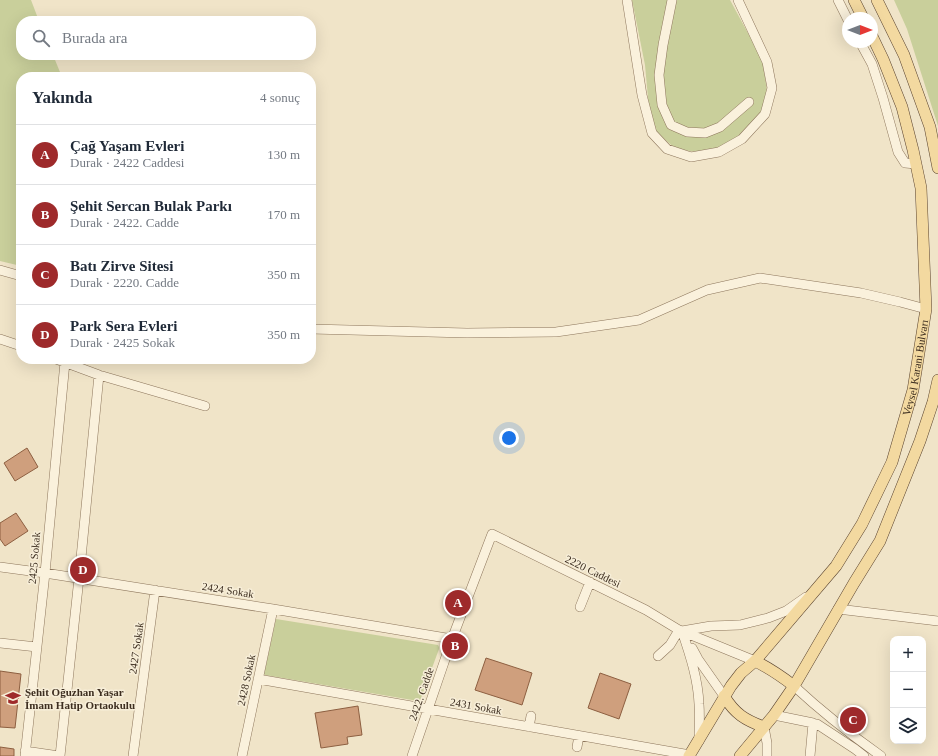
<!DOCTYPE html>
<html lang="tr">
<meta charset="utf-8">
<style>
:root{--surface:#fff;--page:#f2f2f3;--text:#1f2937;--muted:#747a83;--line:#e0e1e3;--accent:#9e2a2b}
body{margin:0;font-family:Georgia,serif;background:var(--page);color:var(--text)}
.controls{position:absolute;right:12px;bottom:12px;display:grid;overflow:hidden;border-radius:8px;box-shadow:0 4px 16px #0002}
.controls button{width:36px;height:36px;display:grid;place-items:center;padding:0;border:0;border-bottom:1px solid var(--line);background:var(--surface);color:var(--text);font:20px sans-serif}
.compass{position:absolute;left:842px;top:12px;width:36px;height:36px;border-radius:50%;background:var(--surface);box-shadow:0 4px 16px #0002;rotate:90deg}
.you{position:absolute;left:509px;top:438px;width:14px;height:14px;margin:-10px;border:3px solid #fff;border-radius:50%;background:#1a73e8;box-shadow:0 0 0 6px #1a73e833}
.badge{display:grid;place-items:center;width:26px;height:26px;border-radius:50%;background:var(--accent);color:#fff;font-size:13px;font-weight:700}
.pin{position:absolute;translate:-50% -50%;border:2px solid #fff;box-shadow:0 1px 4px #0006}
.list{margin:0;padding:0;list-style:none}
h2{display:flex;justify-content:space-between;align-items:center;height:52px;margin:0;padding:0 16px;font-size:17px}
h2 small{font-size:13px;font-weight:400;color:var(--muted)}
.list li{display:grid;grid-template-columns:26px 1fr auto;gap:12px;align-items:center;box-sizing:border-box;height:60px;padding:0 16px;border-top:1px solid var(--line)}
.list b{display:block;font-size:15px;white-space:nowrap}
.list p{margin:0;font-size:13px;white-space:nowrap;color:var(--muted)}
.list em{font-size:13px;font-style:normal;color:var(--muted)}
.icon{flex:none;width:22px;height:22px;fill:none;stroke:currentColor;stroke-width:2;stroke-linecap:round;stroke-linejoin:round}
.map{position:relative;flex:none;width:938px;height:756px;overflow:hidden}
.search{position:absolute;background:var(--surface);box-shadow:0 4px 16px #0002;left:16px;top:16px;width:300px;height:44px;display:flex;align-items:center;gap:10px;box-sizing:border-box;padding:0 14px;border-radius:16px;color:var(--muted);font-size:15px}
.panel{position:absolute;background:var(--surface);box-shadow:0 4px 16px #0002;left:16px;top:72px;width:300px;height:292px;border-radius:16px}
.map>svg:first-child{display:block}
</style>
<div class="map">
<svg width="938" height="756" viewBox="0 0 938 756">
<rect width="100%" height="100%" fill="#f0e4c8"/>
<path fill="#c9cf9b" d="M0,0H31L39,21H21V55H53L62,77H21V266L0,261Z
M632,0H730L755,46L763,63L767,91L761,114L741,136L715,149L697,152L676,149L657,133L649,109L645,65Z
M894,0H938V126L907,29Z
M276,619L438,645L439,647V649L421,698L420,700L418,701L265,675L264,674Z"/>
<path fill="#cf9f7d" stroke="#8d5f41" d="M27,448L38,467L15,481L4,463Z
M16,513L28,531L5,546L0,539V523Z
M486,658L532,673L522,705L475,690Z
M0,671L21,674L15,728L0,727Z
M600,673L631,684L619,719L588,708Z
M358,706L362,735L347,737L348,744L321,748L315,713Z
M0,747L14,749V756H0Z"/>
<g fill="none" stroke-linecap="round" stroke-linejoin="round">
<g stroke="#8d765c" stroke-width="10">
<path id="minor" d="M627,0L642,95L652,133L667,149L691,157L719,152L742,139L765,114L772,88L767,62L738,0
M672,0L663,45L659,75L662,105L671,125L687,132L705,133L720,127L749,102
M838,0L848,20
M860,42L872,64L883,98L898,152L905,163L916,164
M0,270L21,276
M311,329L467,333L556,332L639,320L707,290L760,278L861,293L900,302L926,309
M0,339L21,346
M56,359L99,375L205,406
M0,567L45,573L273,609L452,639
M580,607L590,582
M838,609L938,621
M682,631L711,626L740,625L768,618L786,611L806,597
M682,631C690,655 698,679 699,704C700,716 699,729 699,741
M0,643L37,647
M692,648L698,659L724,696
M658,656L670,645L679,630
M258,679L690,755
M794,686C822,712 850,734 881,756
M774,715L813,723L817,724L855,749L864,756
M529,727L531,716
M764,727L767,743V756
M577,747L579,736
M25,751L59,756
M25,756L45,573L65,362
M60,756L79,578L99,375
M133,756L155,590
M242,756L273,609
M412,756L452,639L492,534L646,610L679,630L755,661
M810,756L813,723"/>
</g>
<g stroke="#5b4430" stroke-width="12">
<g id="major">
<path d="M854,0L863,18"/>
<path d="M877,0L904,55L930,127L938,168"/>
<path d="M755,661C769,668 781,676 794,686"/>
<path d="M724,696C735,714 745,720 764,727"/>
<path id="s1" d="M689,756L731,686L741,673L755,661L836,566L862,524L892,462L913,390L926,309L921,188L913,150L902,107L883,59L872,36"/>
<path d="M740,756L774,715L794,686L854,583L880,541L920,441L933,402L938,380"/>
</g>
</g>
<use href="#minor" stroke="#faf1dc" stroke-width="9"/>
<use href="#major" stroke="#f3d9a0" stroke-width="11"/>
</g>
<defs>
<g id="school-bare" transform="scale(1.2)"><path d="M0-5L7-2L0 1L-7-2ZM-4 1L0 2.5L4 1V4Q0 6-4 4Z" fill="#9e2a2b" stroke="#f7eed8" stroke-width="2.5" paint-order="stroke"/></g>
</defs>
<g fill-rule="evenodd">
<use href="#school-bare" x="13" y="698"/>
</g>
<g text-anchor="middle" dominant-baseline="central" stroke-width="3" stroke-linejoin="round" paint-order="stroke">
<g font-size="11" fill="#3d2e20" stroke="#f7eed8">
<text stroke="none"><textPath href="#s1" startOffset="457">Veysel Karani Bulvarı</textPath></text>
<text transform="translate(34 558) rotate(-85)">2425 Sokak</text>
<text transform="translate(593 571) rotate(26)">2220 Caddesi</text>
<text transform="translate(228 590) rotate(9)">2424 Sokak</text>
<text transform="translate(136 648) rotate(-82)">2427 Sokak</text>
<text transform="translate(246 680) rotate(-78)">2428 Sokak</text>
<text transform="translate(421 694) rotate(-71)">2422. Cadde</text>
<text transform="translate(476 706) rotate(10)">2431 Sokak</text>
</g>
<g font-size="11" font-weight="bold" fill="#3d2e20" stroke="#f7eed8" text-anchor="start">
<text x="25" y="692">Şehit Oğuzhan Yaşar<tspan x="25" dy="13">İmam Hatip Ortaokulu</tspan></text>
</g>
</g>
</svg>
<div class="controls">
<button>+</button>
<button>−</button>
<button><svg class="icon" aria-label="layers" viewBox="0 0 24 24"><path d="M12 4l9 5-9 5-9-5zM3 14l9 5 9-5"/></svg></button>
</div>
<svg class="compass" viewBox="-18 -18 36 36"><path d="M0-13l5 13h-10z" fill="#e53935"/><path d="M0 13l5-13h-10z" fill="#747a83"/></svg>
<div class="you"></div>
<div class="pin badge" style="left:458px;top:603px">A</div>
<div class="pin badge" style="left:455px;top:646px">B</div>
<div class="pin badge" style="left:853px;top:720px">C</div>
<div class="pin badge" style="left:83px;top:570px">D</div>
<div class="search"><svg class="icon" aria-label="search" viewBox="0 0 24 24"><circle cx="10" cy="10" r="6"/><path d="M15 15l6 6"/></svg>Burada ara</div>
<section class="panel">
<h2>Yakında<small>4 sonuç</small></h2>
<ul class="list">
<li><span class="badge">A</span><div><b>Çağ Yaşam Evleri</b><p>Durak · 2422 Caddesi</p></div><em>130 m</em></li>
<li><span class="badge">B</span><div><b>Şehit Sercan Bulak Parkı</b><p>Durak · 2422. Cadde</p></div><em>170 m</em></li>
<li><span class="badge">C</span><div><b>Batı Zirve Sitesi</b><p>Durak · 2220. Cadde</p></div><em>350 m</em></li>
<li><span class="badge">D</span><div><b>Park Sera Evleri</b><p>Durak · 2425 Sokak</p></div><em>350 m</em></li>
</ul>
</section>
</div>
